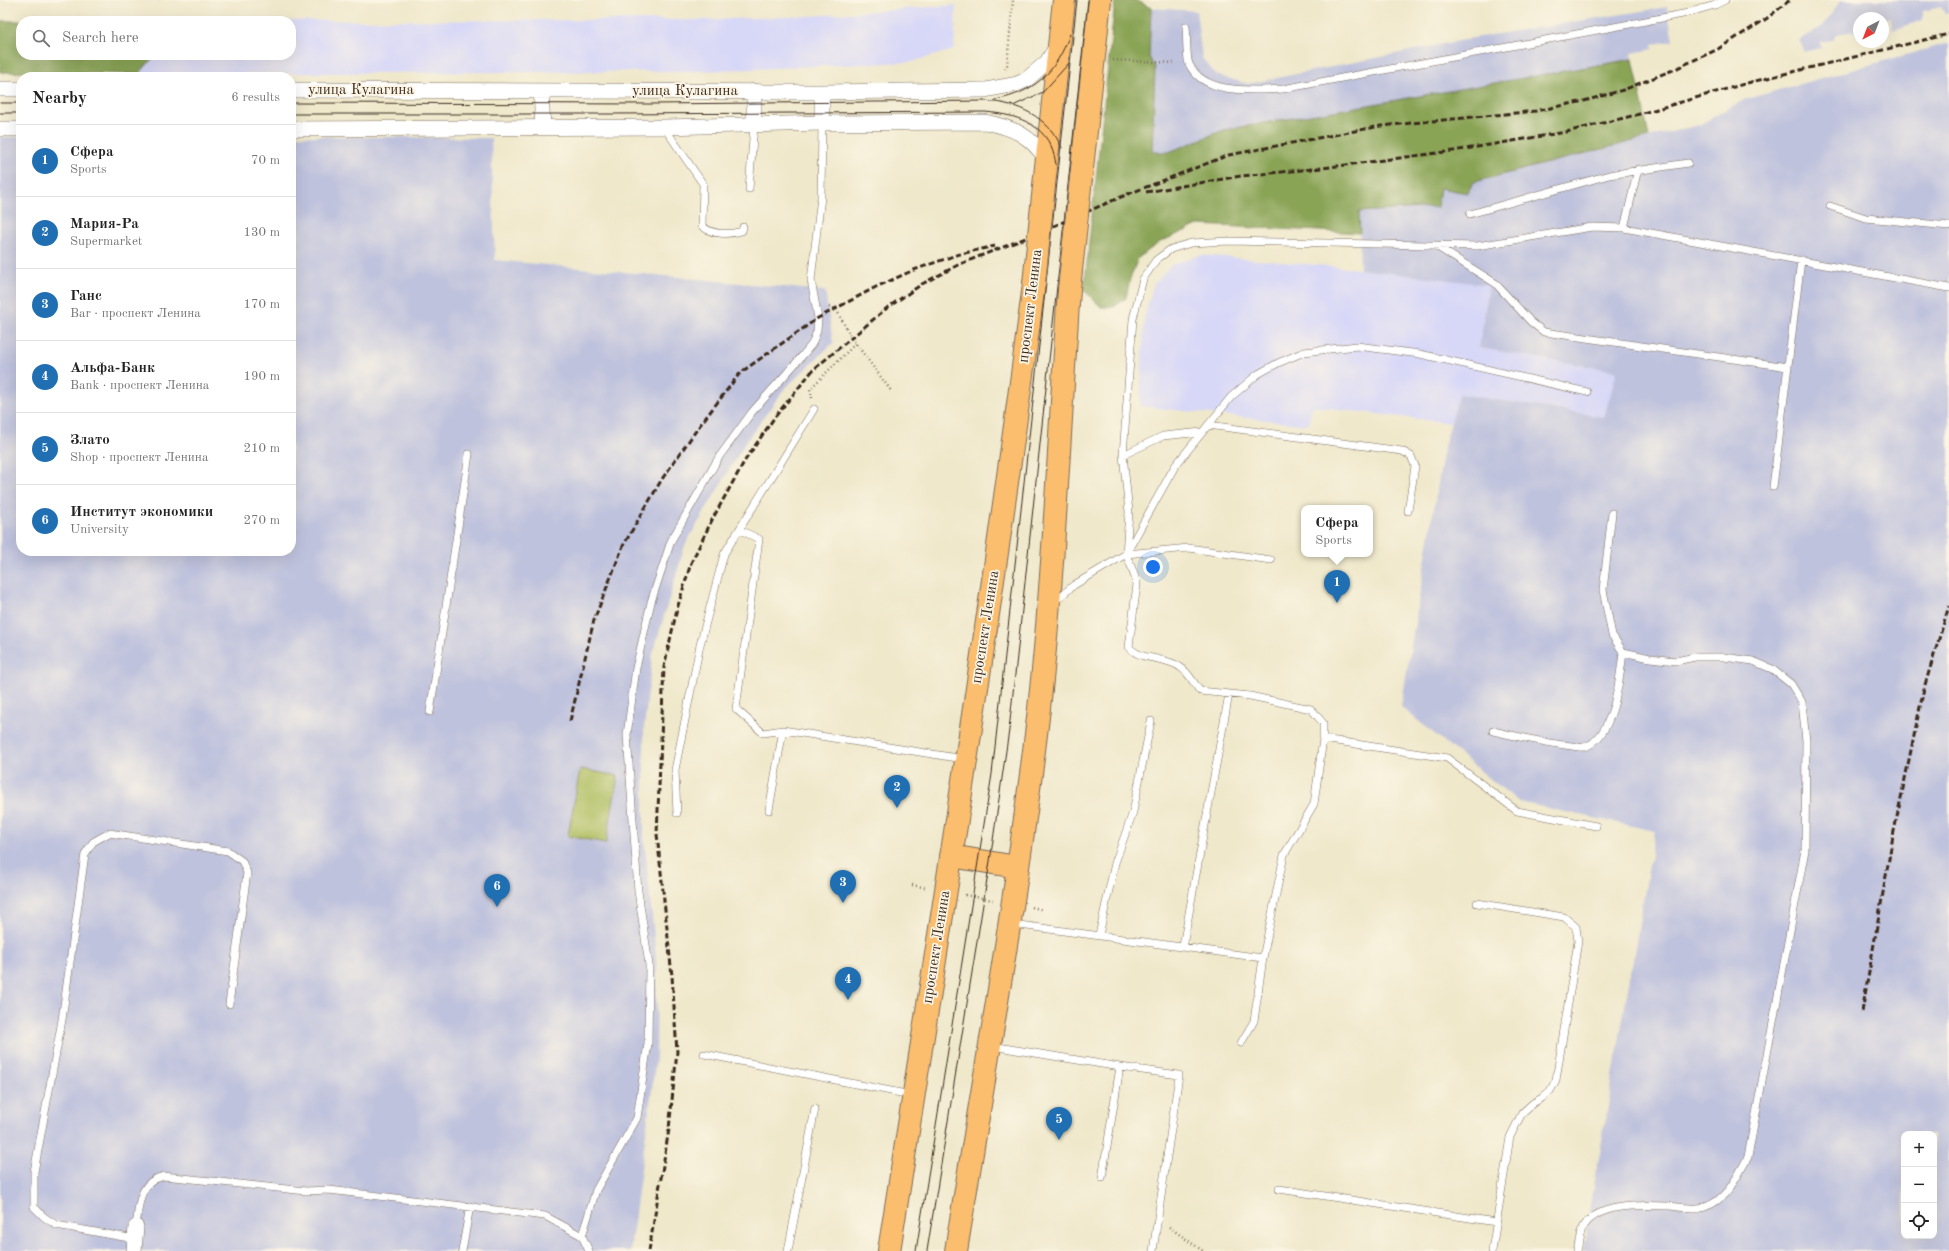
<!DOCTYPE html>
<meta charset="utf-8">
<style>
:root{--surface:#fff;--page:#f6f6f6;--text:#222;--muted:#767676;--line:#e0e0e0;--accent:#1f6fb2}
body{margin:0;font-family:"Old Standard TT",serif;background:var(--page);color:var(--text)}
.controls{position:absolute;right:12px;bottom:12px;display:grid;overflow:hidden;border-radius:8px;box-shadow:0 4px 16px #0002}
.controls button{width:36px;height:36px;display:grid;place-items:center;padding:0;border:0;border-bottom:1px solid var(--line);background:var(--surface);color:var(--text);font:20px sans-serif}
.compass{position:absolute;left:1853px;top:12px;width:36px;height:36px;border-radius:50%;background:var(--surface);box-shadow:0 4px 16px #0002;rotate:222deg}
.you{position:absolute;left:1153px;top:567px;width:14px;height:14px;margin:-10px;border:3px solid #fff;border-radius:50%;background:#1a73e8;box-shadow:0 0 0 6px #1a73e833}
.badge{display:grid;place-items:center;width:26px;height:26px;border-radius:50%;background:var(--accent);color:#fff;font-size:13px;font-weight:700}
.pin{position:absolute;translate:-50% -33px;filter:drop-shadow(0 1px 2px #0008)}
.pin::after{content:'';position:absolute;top:21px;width:14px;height:12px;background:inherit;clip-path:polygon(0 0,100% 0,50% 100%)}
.popup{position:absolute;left:1301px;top:505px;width:72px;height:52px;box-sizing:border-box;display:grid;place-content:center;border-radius:8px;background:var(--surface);filter:drop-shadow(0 1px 3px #0005);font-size:13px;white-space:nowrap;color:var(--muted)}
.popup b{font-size:15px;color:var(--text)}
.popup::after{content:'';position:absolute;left:50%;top:100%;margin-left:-8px;border:8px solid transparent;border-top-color:var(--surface)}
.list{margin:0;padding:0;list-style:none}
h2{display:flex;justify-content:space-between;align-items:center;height:52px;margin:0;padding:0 16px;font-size:17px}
h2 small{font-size:13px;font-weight:400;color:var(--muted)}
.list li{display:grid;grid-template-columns:26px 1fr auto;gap:12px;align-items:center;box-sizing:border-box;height:72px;padding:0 16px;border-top:1px solid var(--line)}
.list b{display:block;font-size:15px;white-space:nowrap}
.list p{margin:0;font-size:13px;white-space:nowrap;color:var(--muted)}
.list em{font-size:13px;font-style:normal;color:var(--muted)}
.icon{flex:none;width:22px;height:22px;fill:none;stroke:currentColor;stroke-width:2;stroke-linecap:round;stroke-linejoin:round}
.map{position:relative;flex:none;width:1949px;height:1251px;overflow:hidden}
.search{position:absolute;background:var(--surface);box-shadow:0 4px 16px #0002;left:16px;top:16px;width:280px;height:44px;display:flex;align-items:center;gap:10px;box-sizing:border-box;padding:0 14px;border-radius:16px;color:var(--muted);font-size:15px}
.panel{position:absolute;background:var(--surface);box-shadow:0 4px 16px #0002;left:16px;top:72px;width:280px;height:484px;border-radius:16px}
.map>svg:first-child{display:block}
</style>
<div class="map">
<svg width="1949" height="1251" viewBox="0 0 1949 1251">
<rect width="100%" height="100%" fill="#fcf5e5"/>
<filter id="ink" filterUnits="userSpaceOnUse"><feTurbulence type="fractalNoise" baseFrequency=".025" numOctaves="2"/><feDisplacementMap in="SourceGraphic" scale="8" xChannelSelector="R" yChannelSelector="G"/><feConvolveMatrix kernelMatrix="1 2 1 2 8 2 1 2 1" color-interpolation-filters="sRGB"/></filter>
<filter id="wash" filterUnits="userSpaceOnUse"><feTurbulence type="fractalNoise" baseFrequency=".012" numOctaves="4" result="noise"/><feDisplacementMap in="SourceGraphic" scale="16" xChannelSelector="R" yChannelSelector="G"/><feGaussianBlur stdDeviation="0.9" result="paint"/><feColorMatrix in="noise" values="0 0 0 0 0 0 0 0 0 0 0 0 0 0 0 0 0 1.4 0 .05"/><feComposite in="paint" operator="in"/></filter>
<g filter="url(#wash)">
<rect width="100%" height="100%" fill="#efe8cb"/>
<path fill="#d7d7f8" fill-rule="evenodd" d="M956,5L954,50L911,62L703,71L165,74L0,72V21L703,20L810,16ZM21,21H291V55H21Z
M1201,255L1360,269L1489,285L1479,348L1617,371L1604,417L1459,394L1451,423L1312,406L1309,425L1140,406L1144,317L1154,284L1171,265Z"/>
<path fill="#bfc2dd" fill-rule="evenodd" d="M1841,0H1949V13L1945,14L1941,7L1923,11V20L1893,30L1890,18H1859V35H1856V31L1837,34L1833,40L1820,42L1821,48L1805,52L1799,40L1823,26Z
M1667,7L1673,41L1653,44V49L1632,53L1633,59L1224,130L1169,152H1151L1155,68L1149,57L1151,8L1196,11L1202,58L1216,75L1248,84L1473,38Z
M1949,43V1251H1583L1655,831L1519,802L1401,707L1444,447L1459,394L1604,417L1617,371L1479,348L1489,285L1360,269L1359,212L1437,207L1440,188L1467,193L1474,182L1699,125L1743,100ZM1904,1134H1934V1236H1904Z
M291,136L491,138L495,260L825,291L833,343L785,388L745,443L685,545L652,657L644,728V836L657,967L656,1058L630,1251H0V137H21V551H291Z"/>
<path fill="#aebd5f" stroke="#74743e" d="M580,769L618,776L606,843L568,836Z"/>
<path fill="#8aa456" stroke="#62673a" d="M1121,0H1136L1151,8L1149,57L1155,68L1152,152H1169L1224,130L1633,59L1649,137L1474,182L1467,193L1440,188L1437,207L1359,212L1360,233L1198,225L1160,242L1138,258L1130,279L1126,298L1114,307H1101L1084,290L1115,2Z
M0,21H138H21V55H152V59L139,74L0,72Z"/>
</g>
<g filter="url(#ink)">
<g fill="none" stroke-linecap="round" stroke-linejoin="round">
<g stroke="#7a6c5b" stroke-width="8">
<path id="service" d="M1186,27C1187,36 1186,56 1189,64C1204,96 1254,90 1283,89L1683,14L1715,5L1725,0
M664,127L703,184L702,226C712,235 729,235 742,231L743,227
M749,189L754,125
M1830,206L1866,218L1949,226
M1470,214L1609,175L1688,163
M1624,228L1638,169
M1436,246L1495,283L1531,322L1544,332L1788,367
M1208,425L1402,451L1411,456L1415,466L1408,511
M1123,455L1163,436L1202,432
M1773,487L1801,260
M740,530L759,539L736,709L763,733L783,730
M1127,552L1175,466L1231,397L1258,374L1278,363L1304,352L1357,346L1420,354L1587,392
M1054,602L1074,585L1126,554L1189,548L1271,560
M430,712L469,454
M1493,731C1519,737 1545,743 1572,746C1575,746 1581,748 1584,747C1614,739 1620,677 1623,652
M769,810L783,730L963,759
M677,813L675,770L700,645L724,554L814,409
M1596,826L1517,811L1447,758L1323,739V723L1311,709L1250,696L1200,691C1193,683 1189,672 1180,667C1165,656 1140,661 1129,647L1137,584L1133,571L1126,554L1129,512L1123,455L1133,319L1143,279L1156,260L1171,249L1191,243L1229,241L1477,246L1592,227L1624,228L1949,288
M1477,903L1564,917L1576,927L1578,941L1556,1080L1550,1091L1542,1098L1533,1103L1522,1113L1510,1137L1492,1251
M1012,924L1263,958
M1099,935L1115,863L1133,812L1151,721
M1183,946L1229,694
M1241,1043L1254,1021L1263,958L1284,855L1314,804L1323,739
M992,1046L1120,1067L1102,1178
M704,1054L911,1095
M1120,1067L1179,1075L1153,1251
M1279,1189L1496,1222
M136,1227C139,1205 138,1182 164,1176L306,1191L329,1190L545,1216L582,1236L589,1251
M582,1236L596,1190L637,1118L648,1043L649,965L638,891L627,735L636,668L651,602L671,541L719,457L752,412L803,355L812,344L817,331L818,318L811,280L821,197L822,123
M135,1239L56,1225L44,1217L34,1207V1172L62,1020L85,854L93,842L109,833L228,851L242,861L247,873L229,1004
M462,1251L470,1206
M788,1251L815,1109
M1577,1251C1579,1244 1579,1236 1582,1230C1594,1202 1644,1205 1669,1206C1681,1207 1693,1210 1705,1207C1727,1200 1738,1175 1748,1157L1805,850L1806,741L1802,702L1791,684L1772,669L1753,661L1724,657H1695L1676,661L1650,658L1623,652L1612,635L1603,590L1612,513"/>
</g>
<g stroke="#7a6c5b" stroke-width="16">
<path id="minor" d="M0,89H21
M291,90L822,92L985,90L1017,84L1026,80L1047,62L1057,46
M541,91L543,128
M754,91V125
M822,123V92
M0,129H21
M291,129L664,127L822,123L985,122C1014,128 1030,135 1047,160
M134,1251L136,1227"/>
</g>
<g stroke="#7a6c5b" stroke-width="24">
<path id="primary" d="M1045,176L1064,0
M1081,178L1100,0
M951,856L1017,867
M889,1251C940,929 992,608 1034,284
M956,1251C984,1076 1016,902 1037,726C1054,581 1059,435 1069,289"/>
</g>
<path stroke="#7a6c5b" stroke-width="2.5" stroke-dasharray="1 3" stroke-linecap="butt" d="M1113,60L1176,63
M1005,69L1007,65L1013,0
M829,307L836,309L851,337L892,392
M812,398L810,389L856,343
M912,885L927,888
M965,895L993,900
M1032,907L1043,910
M1169,1227L1203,1251"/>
<use href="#service" stroke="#fff" stroke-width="7"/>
<use href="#minor" stroke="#fff" stroke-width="15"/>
<use href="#primary" stroke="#fbbd6e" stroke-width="22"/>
<path stroke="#3b2a1e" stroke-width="1" d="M995,100C1036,92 1056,72 1070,34
M0,103H21
M291,103L651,104L985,101C1018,103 1048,116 1062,148
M1013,106L1043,92L1070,62
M0,113H21
M291,114H613L985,112C1020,115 1051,125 1056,165
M916,1251L992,774L1077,0
M927,1251L990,861L1009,730L1088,0"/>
<path stroke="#3b2a1e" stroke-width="3" stroke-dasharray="6 3" stroke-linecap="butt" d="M1146,192L1241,176L1322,168L1453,151L1566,132L1636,115L1751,82L1949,34
M570,721L594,620L623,546L662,479L700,425L740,373L818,318L876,287L914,270L956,255L995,246
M1862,1012L1893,836L1924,688L1949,606
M649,1251L669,1129L677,1052L672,976L657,834L664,667L677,609L691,563L713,518L744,462L774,418L813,370L887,308L922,284L960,264L1026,238L1128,194L1229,155L1381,126L1536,111L1584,101L1623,90L1673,70L1718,49L1766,19L1790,0"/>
<g stroke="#7a6c5b" stroke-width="24" stroke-linecap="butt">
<path id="primary-bridge" d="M1034,284L1045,176
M1069,289L1081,178"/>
</g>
<use href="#primary-bridge" stroke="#fbbd6e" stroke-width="22"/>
</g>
</g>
<g text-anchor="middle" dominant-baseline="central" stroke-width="3.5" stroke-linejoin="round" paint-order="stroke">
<g font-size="15" fill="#3b2a1e" stroke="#fcf5e5">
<text x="361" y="90">улица Кулагина</text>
<text x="685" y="91">улица Кулагина</text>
<text transform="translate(1031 306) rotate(-83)">проспект Ленина</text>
<text transform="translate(986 627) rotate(-81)">проспект Ленина</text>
<text transform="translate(937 947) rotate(-81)">проспект Ленина</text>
</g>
</g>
</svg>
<div class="controls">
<button>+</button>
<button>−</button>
<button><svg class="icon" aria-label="locate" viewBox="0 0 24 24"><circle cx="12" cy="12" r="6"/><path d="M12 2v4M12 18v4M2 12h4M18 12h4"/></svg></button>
</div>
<svg class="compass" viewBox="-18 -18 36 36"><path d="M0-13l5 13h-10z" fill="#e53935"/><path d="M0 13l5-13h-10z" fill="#767676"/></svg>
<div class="you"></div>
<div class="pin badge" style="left:1337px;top:603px">1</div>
<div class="popup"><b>Сфера</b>Sports</div>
<div class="pin badge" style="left:897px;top:808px">2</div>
<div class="pin badge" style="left:843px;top:903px">3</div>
<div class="pin badge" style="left:848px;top:1000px">4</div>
<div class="pin badge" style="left:1059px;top:1140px">5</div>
<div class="pin badge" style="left:497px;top:907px">6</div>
<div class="search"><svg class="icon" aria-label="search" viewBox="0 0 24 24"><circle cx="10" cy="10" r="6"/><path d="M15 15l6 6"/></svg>Search here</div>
<section class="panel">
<h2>Nearby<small>6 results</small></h2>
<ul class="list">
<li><span class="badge">1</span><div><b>Сфера</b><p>Sports</p></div><em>70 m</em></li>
<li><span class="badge">2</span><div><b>Мария-Ра</b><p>Supermarket</p></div><em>130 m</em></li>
<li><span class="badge">3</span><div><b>Ганс</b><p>Bar · проспект Ленина</p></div><em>170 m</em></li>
<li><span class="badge">4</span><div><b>Альфа-Банк</b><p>Bank · проспект Ленина</p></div><em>190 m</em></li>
<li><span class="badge">5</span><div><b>Злато</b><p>Shop · проспект Ленина</p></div><em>210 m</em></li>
<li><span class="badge">6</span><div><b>Институт экономики</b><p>University</p></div><em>270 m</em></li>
</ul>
</section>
</div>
